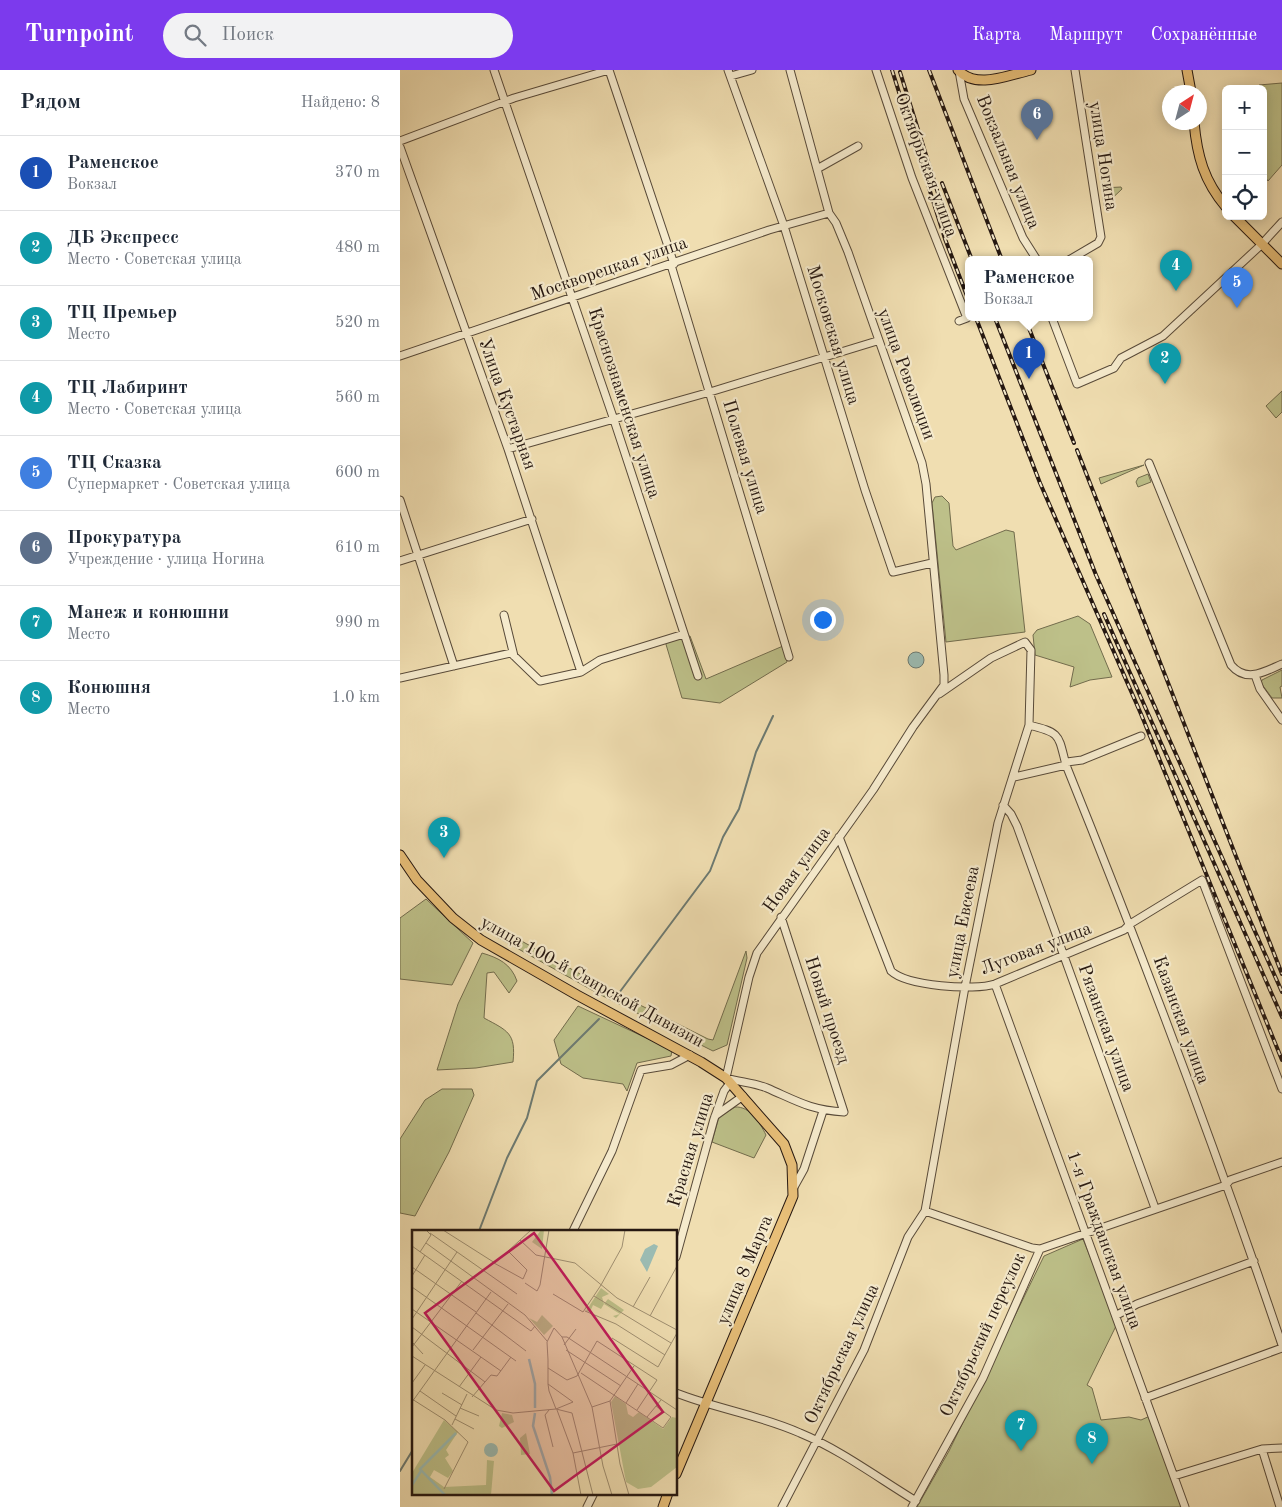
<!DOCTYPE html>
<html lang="ru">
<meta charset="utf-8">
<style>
:root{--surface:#fff;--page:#f2f2f3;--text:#1f2937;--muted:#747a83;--line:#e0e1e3;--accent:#7c3aed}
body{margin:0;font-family:"Old Standard TT",serif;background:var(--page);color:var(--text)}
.controls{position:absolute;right:15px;top:15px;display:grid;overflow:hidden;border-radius:8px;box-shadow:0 2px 12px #0003}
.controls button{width:45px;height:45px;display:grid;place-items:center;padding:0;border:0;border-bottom:1px solid var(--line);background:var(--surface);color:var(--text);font:25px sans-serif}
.compass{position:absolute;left:762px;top:15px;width:45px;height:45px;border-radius:50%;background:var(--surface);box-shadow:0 2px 12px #0003;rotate:36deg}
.you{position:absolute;left:422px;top:549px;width:18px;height:18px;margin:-12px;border:4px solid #fff;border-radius:50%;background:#1a73e8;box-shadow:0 0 0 8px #1a73e833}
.badge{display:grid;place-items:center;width:32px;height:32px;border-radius:50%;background:var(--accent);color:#fff;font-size:16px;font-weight:700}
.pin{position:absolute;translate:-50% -41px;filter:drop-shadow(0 1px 2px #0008)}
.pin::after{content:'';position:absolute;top:26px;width:18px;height:15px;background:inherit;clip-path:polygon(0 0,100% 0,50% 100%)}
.popup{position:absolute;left:565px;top:186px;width:128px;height:65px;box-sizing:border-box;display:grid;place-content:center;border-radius:8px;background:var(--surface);filter:drop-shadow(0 1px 4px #0005);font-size:16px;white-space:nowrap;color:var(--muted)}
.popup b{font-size:19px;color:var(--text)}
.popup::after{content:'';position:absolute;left:50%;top:100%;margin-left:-10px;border:10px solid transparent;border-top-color:var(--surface)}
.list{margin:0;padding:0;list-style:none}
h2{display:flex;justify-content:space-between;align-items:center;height:65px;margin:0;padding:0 20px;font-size:21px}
h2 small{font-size:16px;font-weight:400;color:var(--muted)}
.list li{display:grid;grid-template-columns:32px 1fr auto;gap:15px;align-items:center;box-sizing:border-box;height:75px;padding:0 20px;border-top:1px solid var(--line)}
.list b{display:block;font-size:19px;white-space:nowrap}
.list p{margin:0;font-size:16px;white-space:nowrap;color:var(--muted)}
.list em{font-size:16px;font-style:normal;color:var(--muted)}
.icon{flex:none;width:28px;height:28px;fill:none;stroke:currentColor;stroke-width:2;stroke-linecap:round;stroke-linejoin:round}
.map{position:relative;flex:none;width:882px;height:1437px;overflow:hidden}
header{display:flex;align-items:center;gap:30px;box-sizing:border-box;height:70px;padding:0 25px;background:var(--accent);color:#fff}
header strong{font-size:24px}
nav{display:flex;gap:28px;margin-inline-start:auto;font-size:18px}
.search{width:350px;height:45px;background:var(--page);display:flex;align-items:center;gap:12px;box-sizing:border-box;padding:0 18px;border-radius:28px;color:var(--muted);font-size:19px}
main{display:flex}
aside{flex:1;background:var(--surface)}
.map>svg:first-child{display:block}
</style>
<header>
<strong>Turnpoint</strong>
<div class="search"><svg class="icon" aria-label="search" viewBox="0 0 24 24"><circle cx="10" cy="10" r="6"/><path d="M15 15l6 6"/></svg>Поиск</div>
<nav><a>Карта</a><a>Маршрут</a><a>Сохранённые</a></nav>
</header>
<main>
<aside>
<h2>Рядом<small>Найдено: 8</small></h2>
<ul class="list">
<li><span class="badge" style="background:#1a4fb4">1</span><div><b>Раменское</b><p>Вокзал</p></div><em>370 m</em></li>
<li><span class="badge" style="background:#0f9aa8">2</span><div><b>ДБ Экспресс</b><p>Место · Советская улица</p></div><em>480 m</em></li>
<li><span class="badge" style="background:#0f9aa8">3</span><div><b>ТЦ Премьер</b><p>Место</p></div><em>520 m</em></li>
<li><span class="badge" style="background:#0f9aa8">4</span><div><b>ТЦ Лабиринт</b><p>Место · Советская улица</p></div><em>560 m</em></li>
<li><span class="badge" style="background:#3f7fe0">5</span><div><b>ТЦ Сказка</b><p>Супермаркет · Советская улица</p></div><em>600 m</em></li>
<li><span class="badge" style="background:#5c6f8a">6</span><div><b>Прокуратура</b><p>Учреждение · улица Ногина</p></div><em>610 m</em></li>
<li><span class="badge" style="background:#0f9aa8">7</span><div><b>Манеж и конюшни</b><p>Место</p></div><em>990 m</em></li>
<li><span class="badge" style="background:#0f9aa8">8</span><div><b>Конюшня</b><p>Место</p></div><em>1.0 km</em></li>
</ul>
</aside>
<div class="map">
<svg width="882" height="1437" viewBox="0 0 882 1437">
<rect width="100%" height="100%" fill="#f0deb1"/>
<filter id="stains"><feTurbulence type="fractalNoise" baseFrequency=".004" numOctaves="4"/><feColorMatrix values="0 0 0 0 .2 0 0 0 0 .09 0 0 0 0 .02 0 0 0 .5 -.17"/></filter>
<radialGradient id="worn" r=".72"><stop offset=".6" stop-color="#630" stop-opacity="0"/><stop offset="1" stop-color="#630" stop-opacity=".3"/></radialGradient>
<path fill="#bdc089" stroke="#726c4d" d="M882,13V95L868,111L863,104V19H856L859,15Z
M721,117L722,119L704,136L702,118Z
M882,321V342L876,348L866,336Z
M744,395L701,414L699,408Z
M748,404L751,412L738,417L736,412L738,408Z
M542,426L549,433L553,476L556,480L606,460L614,462L625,562L546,572L532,433L535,427Z
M678,546L690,554L712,607L690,610L670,617L674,597L635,585L633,565L637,560Z
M290,566L306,609L383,576L387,592L320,633L282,628L265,571Z
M882,600V616L880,617L882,628H872L861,613L862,610Z
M26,829L73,873L52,915L0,909V848Z
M102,860L196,913L308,969L313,970L346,881L347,888L327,975L313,981L199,924L97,867Z
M82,883C99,888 111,894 117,911L109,923L94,902L87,903L84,948C108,961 116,963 113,992L76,998L37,1000L58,934Z
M178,936L272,980L271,986L237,993L227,1021L223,1014L183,1008L161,994L154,970Z
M42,1019H72L74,1025L49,1082L15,1146L0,1143V1069L25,1030Z
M335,1037C350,1036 360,1053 366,1065L354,1088L312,1072L319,1047Z
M683,1169L717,1254L687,1315L692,1318L701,1350L729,1347L741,1350L750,1346L782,1437H517L549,1381L644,1186Z"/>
<path fill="#9bbbb2" stroke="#6c7a72" d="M508 590a8 8 0 1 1 16 0a8 8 0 1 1-16 0Z"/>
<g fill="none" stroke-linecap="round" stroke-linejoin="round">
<path stroke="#6c7a72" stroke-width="2" d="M216,927L310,801L323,767L339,739L356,682L373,646
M79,1161L107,1088L127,1048L137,1011L199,949
M0,1401L14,1378"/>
<g stroke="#584a39" stroke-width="9">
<path id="minor" d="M94,0L214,350L298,606
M209,0L274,194
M328,0L384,156L465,420L493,502L532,493
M476,0L512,108L567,248L559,251
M559,1L564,29L623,168L637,190
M331,6L352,0
M0,71L114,28L209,0
M0,77L108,379L181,602
M417,99L458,76
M669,190L698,173L701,167L675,0
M271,195L389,587
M652,248L677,314L714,298L721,288L763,266L861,175L882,152
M0,286L369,160L429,143
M108,379L310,322L477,271
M749,393L831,595C846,613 864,602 882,594
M0,430L54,596
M0,491L132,449
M104,545L114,586
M855,605L860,619L882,650
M0,608L111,583L140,611L181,602L200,590L284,564
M629,655C661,663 658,664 666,695C743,886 816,1079 882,1275
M614,707L666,695L667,692L682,690L741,666
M603,735L611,744L617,756L755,1138
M439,767L491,901C507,916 574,921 595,914L724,860L730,854L802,810L882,1019
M381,847L444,1042C410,1040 397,1031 367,1018C355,1013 339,1012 326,1008L349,907L357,883L473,720L513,657L544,615V605L526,414L522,393L448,182L436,153L429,143L390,0
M595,914L785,1437
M315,1046L343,1026
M394,1117L404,1099L423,1041
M525,1141L632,1178L640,1179
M173,1161L212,1081L241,1000L271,995L290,985
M276,1187L314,1049L324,1021L330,1013
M717,1245L737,1234L854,1191
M276,1323C317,1339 360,1345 400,1363C441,1380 478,1408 516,1431
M745,1328L882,1278
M862,1379L880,1437
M774,1406L862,1379L882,1378
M187,1437L194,1423
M382,1437L464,1280L508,1167L525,1141L565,917L598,753L629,655L631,580L625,572L591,588L539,624
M512,1437L583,1308L640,1179L826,1115L830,1110L882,1092"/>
</g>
<g stroke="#261811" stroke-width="11">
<path id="major" d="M558,0C576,20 608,5 631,0
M787,0L791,22
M794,52C797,86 804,111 826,137
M834,146L882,194
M0,785L17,810L53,848L81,870L177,925L301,992L326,1008L384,1074L392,1095L393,1126L276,1404
M263,1437L268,1423"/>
</g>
<use href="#minor" stroke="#f5eacc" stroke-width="7"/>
<use href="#major" stroke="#e8bf78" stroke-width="9"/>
<g stroke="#261811" stroke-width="4">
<path id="rail" d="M492,0L545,169L569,231
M529,0L602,190
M500,2L542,136
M542,113L572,190
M576,248L640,413L741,644L882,990
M595,248L696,505L882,922
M625,248L674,373
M677,380L882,904
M704,544L882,947"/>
</g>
<use href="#rail" stroke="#f5eacc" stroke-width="2" stroke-dasharray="5.5" stroke-linecap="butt"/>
</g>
<g text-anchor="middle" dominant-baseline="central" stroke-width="4.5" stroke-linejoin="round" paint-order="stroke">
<g font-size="18" fill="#261811" stroke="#f5eacc">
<text transform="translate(703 86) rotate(81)">улица Ногина</text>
<text transform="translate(608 92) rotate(68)">Вокзальная улица</text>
<text transform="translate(526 95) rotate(70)">Октябрьская улица</text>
<text transform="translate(209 199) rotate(-19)">Москворецкая улица</text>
<text transform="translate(433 265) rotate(73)">Московская улица</text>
<text transform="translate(506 304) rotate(70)">улица Революции</text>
<text transform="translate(224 333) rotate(72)">Краснознаменская улица</text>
<text transform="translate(107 334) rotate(70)">Улица Кустарная</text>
<text transform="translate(345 387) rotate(73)">Полевая улица</text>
<text transform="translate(397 800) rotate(-54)">Новая улица</text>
<text transform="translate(563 852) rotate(-79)">улица Евсеева</text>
<text transform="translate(636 879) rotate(-21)">Луговая улица</text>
<text transform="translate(192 912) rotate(29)">улица 100-й Свирской Дивизии</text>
<text transform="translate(427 940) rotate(72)">Новый проезд</text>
<text transform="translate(781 950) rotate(70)">Казанская улица</text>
<text transform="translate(706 958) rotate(70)">Рязанская улица</text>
<text transform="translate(291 1080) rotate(-73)">Красная улица</text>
<text transform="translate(704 1170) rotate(70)">1-я Гражданская улица</text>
<text transform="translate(345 1200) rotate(-67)">улица 8 Марта</text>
<text transform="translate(583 1265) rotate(-65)">Октябрьский переулок</text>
<text transform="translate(442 1284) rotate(-65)">Октябрьская улица</text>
</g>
</g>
<g transform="translate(12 1160)">
<rect width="265" height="265" fill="#f0deb1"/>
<path d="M129,0H132L130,19L120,12ZM189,58L197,64L190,67L192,74L196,69L212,80L204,88L201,86L208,84L192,74L189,79L181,75L178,82L174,81ZM130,85L141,96L132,105L117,88L125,92ZM203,166L214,174L216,184L221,187L227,182L251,199L260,187L265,188V237L239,257L226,259L214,252L199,172ZM90,183L100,185L102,192L90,198L87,196ZM32,190L46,202L34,220L37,225L33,228L41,241L36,248L22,240L18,247L32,257L74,255L75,230L82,231L79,265H0V243ZM114,203L118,224L109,225L108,208Z" fill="#bdc089"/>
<path d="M242,14L246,16L235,42L228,30L233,19ZM72 220a7 7 0 1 1 14 0a7 7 0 1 1-14 0Z" fill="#9bbbb2"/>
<path fill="none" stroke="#9bbbb2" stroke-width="2.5" d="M117,129L123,154V178M123,183L121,196L138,247L140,265M0,255L9,241M33,265L8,239L44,203"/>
<path fill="none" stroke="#9f8f71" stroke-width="1" d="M31,0L83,33L119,0M18,3L105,64M108,10L124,25L163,33L205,68L265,100M14,13L113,85L135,111M0,16L119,101L123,96M8,22L19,5L14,0M82,33L111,49L115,40L96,21M0,37L64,82M0,46L13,25M113,53L125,61L128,55L137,0M189,55L210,17L213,0M0,57L104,131M141,64L171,82L189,55M182,66L259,113M221,77L238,47M0,79L89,141M173,81L204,94L253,125M64,83L114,121M238,86L265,36M0,89L45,22M0,97L73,152M150,107H155L265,180M200,108L246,137L265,103M0,112L11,124M152,115L164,99M0,117L50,51M61,120L96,74M154,120L209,156M0,126L84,180L101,183L144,179L160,183L181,265M136,138L155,150L165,146L185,111L245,150L225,180M169,143L251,198L259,187L244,176M0,153L13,135M136,154L161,172L144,179L137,161L136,154V130L135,112L142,98L150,107L180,177L191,236L200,265M47,157L69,127M8,161L44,186M30,163L50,175M60,167L79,145L85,146L99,127M0,169L33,190L56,212L32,259M0,172L79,62M214,173L226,154M180,177L198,171M48,178L67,186M137,180L133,185L141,217M145,180L161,223L169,265M235,187L249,170M43,189L62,199M40,195L55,164M161,223L205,214M217,265L208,234L198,171L222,136"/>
<path fill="#c2185b" fill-opacity="0.15" stroke="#c2185b" stroke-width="2.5" d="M122,3L251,182L142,261L13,83Z"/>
<rect width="265" height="265" fill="none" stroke="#261811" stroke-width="2.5"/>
</g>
<rect width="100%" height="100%" filter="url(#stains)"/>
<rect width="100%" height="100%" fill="url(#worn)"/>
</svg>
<div class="controls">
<button>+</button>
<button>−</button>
<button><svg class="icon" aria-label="locate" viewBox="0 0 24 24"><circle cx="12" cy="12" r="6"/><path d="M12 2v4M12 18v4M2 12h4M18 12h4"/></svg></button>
</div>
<svg class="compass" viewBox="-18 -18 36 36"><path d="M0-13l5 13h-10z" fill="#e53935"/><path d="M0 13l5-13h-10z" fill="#747a83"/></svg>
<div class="you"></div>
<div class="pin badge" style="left:629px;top:309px;background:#1a4fb4">1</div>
<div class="popup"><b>Раменское</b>Вокзал</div>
<div class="pin badge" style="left:765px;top:314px;background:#0f9aa8">2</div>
<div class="pin badge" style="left:44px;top:788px;background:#0f9aa8">3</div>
<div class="pin badge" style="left:776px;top:221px;background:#0f9aa8">4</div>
<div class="pin badge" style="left:837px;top:238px;background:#3f7fe0">5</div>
<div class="pin badge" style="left:637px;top:70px;background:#5c6f8a">6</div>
<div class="pin badge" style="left:621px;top:1381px;background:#0f9aa8">7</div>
<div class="pin badge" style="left:692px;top:1394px;background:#0f9aa8">8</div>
</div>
</main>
